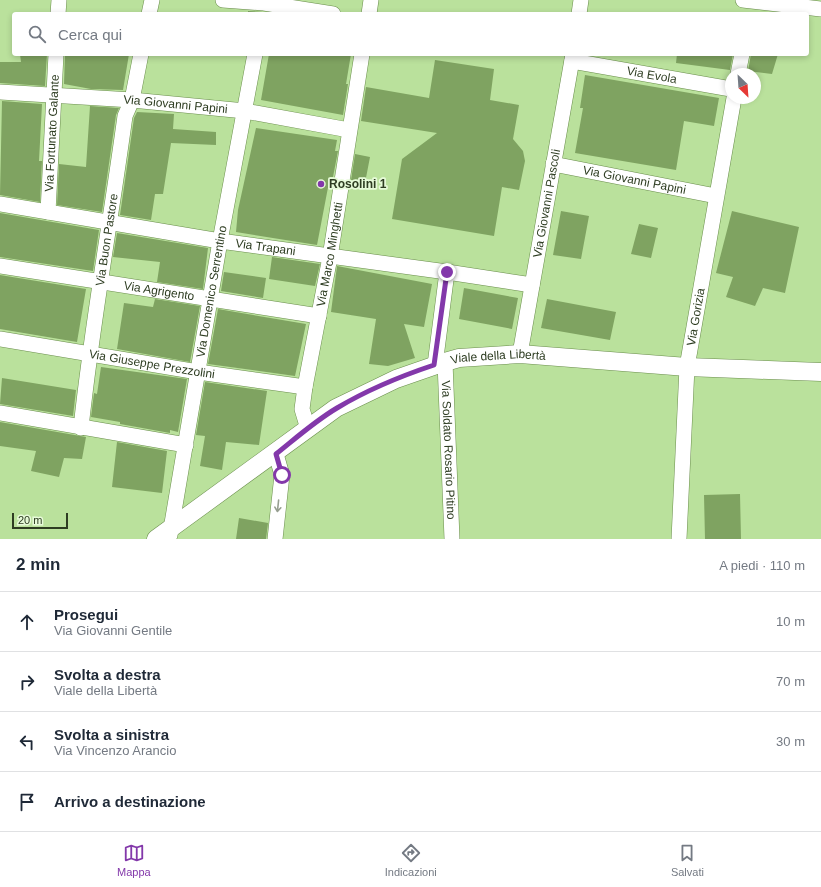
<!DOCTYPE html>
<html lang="it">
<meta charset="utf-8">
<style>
:root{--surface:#fff;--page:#f2f2f3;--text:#1f2937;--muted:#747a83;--line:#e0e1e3;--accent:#8338aa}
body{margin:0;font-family:Helvetica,sans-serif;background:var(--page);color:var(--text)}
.compass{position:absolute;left:725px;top:68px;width:36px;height:36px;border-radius:50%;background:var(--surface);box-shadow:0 2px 6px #0003;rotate:155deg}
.scale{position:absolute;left:12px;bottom:10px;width:56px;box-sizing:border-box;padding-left:4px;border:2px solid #2e3d22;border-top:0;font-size:11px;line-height:14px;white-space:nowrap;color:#2e3d22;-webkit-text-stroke:3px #e7fbd9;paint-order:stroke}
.stop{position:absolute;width:12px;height:12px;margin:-9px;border:3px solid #8338aa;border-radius:50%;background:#fff}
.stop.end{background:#8338aa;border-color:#fff;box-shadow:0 1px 4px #0008}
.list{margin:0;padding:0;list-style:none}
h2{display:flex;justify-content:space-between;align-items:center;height:52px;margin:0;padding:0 16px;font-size:17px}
h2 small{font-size:13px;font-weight:400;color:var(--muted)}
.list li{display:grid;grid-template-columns:26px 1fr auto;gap:12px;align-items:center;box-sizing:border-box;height:60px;padding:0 16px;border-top:1px solid var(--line)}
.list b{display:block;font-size:15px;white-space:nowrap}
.list p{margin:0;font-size:13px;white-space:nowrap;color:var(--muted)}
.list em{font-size:13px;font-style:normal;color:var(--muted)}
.icon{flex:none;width:22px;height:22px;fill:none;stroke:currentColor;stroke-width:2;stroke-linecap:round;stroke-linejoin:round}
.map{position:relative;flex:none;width:821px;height:539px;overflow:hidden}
.search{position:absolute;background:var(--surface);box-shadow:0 2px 6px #0003;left:12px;right:12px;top:12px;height:44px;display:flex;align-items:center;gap:10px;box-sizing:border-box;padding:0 14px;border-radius:4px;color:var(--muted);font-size:15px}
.sheet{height:292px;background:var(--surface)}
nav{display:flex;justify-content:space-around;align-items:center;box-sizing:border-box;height:56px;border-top:1px solid var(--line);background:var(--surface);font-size:11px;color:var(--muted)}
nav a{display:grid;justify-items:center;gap:2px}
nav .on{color:var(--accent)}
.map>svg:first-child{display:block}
</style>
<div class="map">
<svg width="821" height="539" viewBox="0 0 821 539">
<rect width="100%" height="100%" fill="#bae19c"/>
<path fill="#7fa361" d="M248,11L263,12L276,14H248Z
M20,54H47L45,86L0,83V62H21Z
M65,54H129L123,90L91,89L64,84Z
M269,54H351L346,84H348L343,115L261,100Z
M677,54H733L730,70L676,63Z
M751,54H778L772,74L748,71Z
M435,60L494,69L490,100L519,105L513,139L523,151L525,161L519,190L502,187L494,236L392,219L402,159L437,133L361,121L366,87L429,98Z
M585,75L719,98L714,126L684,121L676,170L575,153L583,108H580Z
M2,101L42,104L39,161H42L40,202L0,195Z
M90,106L119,108L116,115L102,212L57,205L59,164L86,167Z
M137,112L174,114L173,129L216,132V145L171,143L163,194H155L151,220L120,215L134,118Z
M256,128L337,140L335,151H338L333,177H330L317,245L236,232L238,210Z
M355,154L370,157L365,183L351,180Z
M561,211L589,216L581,259L553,255Z
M732,211L799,227L785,293L763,288L755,306L726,297L733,277L716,273Z
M0,213L99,230L93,271L0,257Z
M639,224L658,228L651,258L631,254Z
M117,233L208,248L203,289L157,282L160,262L113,257Z
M272,257L320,264L315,286L269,279Z
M337,266L432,284L424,327L404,324L415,358L388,366L369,364L376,319L331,312Z
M224,272L266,278L263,298L221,291Z
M0,275L86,289L77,342L0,329Z
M464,288L518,298L512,329L459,319Z
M155,299L200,306L190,362L117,349L124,303L153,307Z
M547,299L616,312L610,340L541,328Z
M218,309L306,324L295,376L208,364Z
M101,367L187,379L178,432L170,430V433L120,424V422L91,417L94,393L97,394Z
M2,378L76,390L73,416L0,404Z
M205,382L267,391L259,445L226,442L222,470L200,466L205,436L196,435Z
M0,422L86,437L82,459L64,458L59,477L31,471L36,451L0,446Z
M117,442L167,451L162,493L112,487Z
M740,494L741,539H705L704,495Z
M239,518L268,523L266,539H236Z"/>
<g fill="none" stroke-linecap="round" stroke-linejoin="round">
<g stroke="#6a8e4c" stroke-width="16">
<g id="minor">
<path d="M223,0L264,3L333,14"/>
<path d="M743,0L821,9"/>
<path d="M58,14L59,0"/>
<path d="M149,14L152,0"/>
<path d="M369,14L371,0"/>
<path d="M579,14L581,0"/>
<path id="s1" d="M572,61L731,89"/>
<path d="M738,74L742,54"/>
<path id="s2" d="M0,92L132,100L245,111L349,130"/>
<path id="s3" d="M553,164L716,196"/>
<path id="s4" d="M0,204L220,241L447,272L532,285"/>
<path id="s5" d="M48,212L56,54"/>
<path id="s6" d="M0,266L319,316"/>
<path id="s7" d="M0,339L198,372L305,387"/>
<path id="s8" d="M520,354L573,54"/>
<path id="s9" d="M445,362L452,539"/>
<path d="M435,365L447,272"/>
<path d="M0,413L186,445"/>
<path id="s10" d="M81,428C92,323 111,220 125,116L132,100L141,54"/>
<path id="s11" d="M308,429L302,409L305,387L330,257L362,54"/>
<path id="s12" d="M170,535L220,241L255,54"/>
<path d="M275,539L282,475L276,454"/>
<path id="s13" d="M679,539L687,367L734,98"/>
</g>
</g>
<g stroke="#6a8e4c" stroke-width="19">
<g id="tertiary">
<path id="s14" d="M156,539L336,408L396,379L445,362L459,358L520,354L687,367L821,372"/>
</g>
</g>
<use href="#minor" stroke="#fff" stroke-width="15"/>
<use href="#tertiary" stroke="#fff" stroke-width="18"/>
</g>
<defs><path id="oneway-shaft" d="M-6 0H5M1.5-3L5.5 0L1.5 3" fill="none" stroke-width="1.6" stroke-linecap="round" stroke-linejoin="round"/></defs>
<use stroke="#969e90" href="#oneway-shaft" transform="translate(278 506) rotate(96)"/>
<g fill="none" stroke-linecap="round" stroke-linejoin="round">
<path stroke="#8338aa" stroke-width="5" d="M282,475L276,454C296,438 315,421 337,408C367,390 401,376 434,365L447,272"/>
</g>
<circle fill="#8338aa" stroke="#e7fbd9" stroke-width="1.5" cx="321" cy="184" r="4"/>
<g text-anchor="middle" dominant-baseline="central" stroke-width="3.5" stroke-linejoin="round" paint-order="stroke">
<g font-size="12" fill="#2e3d22" stroke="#e7fbd9">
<text stroke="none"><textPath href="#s1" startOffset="81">Via Evola</textPath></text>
<text stroke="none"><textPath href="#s2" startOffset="176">Via Giovanni Papini</textPath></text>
<text stroke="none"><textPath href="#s5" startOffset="79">Via Fortunato Galante</textPath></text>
<text stroke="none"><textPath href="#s3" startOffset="83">Via Giovanni Papini</textPath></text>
<text stroke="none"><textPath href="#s8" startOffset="153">Via Giovanni Pascoli</textPath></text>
<text stroke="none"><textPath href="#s10" startOffset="190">Via Buon Pastore</textPath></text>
<text stroke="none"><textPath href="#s4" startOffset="269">Via Trapani</textPath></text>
<text stroke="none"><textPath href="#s11" startOffset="178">Via Marco Minghetti</textPath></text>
<text stroke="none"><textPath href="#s6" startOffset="161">Via Agrigento</textPath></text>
<text stroke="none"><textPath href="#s12" startOffset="247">Via Domenico Serrentino</textPath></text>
<text stroke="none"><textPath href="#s13" startOffset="223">Via Gorizia</textPath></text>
<text stroke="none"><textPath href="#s14" startOffset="395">Viale della Libertà</textPath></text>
<text stroke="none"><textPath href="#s7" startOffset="154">Via Giuseppe Prezzolini</textPath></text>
<text stroke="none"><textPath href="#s9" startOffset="88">Via Soldato Rosario Pitino</textPath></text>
</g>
<g font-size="12" font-weight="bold" fill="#2e3d22" stroke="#e7fbd9" text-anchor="start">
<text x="329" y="184">Rosolini 1</text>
</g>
</g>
</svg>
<svg class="compass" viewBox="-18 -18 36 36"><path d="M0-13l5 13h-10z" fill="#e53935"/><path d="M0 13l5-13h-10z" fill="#747a83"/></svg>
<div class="scale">20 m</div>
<div class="stop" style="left:282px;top:475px"></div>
<div class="stop end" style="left:447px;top:272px"></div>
<div class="search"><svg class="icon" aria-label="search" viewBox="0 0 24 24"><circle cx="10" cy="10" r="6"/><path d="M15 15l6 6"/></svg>Cerca qui</div>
</div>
<section class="sheet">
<h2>2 min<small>A piedi · 110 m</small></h2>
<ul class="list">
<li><svg class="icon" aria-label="ahead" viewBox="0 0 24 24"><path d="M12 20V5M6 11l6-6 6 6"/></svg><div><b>Prosegui</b><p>Via Giovanni Gentile</p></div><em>10 m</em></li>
<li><svg class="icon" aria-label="right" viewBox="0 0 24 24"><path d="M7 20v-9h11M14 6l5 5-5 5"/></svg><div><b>Svolta a destra</b><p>Viale della Libertà</p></div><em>70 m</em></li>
<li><svg class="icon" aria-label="left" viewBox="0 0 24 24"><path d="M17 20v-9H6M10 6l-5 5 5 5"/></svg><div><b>Svolta a sinistra</b><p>Via Vincenzo Arancio</p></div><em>30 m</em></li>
<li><svg class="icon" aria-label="arrive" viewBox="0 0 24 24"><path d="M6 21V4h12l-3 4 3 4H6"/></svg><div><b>Arrivo a destinazione</b></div></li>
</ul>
</section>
<nav>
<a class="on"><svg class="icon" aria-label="map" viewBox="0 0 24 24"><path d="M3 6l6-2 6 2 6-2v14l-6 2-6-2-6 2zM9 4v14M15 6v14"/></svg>Mappa</a>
<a><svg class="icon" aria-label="directions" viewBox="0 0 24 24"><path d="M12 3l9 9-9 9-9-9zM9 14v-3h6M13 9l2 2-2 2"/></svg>Indicazioni</a>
<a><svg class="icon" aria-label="saved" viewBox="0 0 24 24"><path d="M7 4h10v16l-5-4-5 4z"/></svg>Salvati</a>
</nav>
